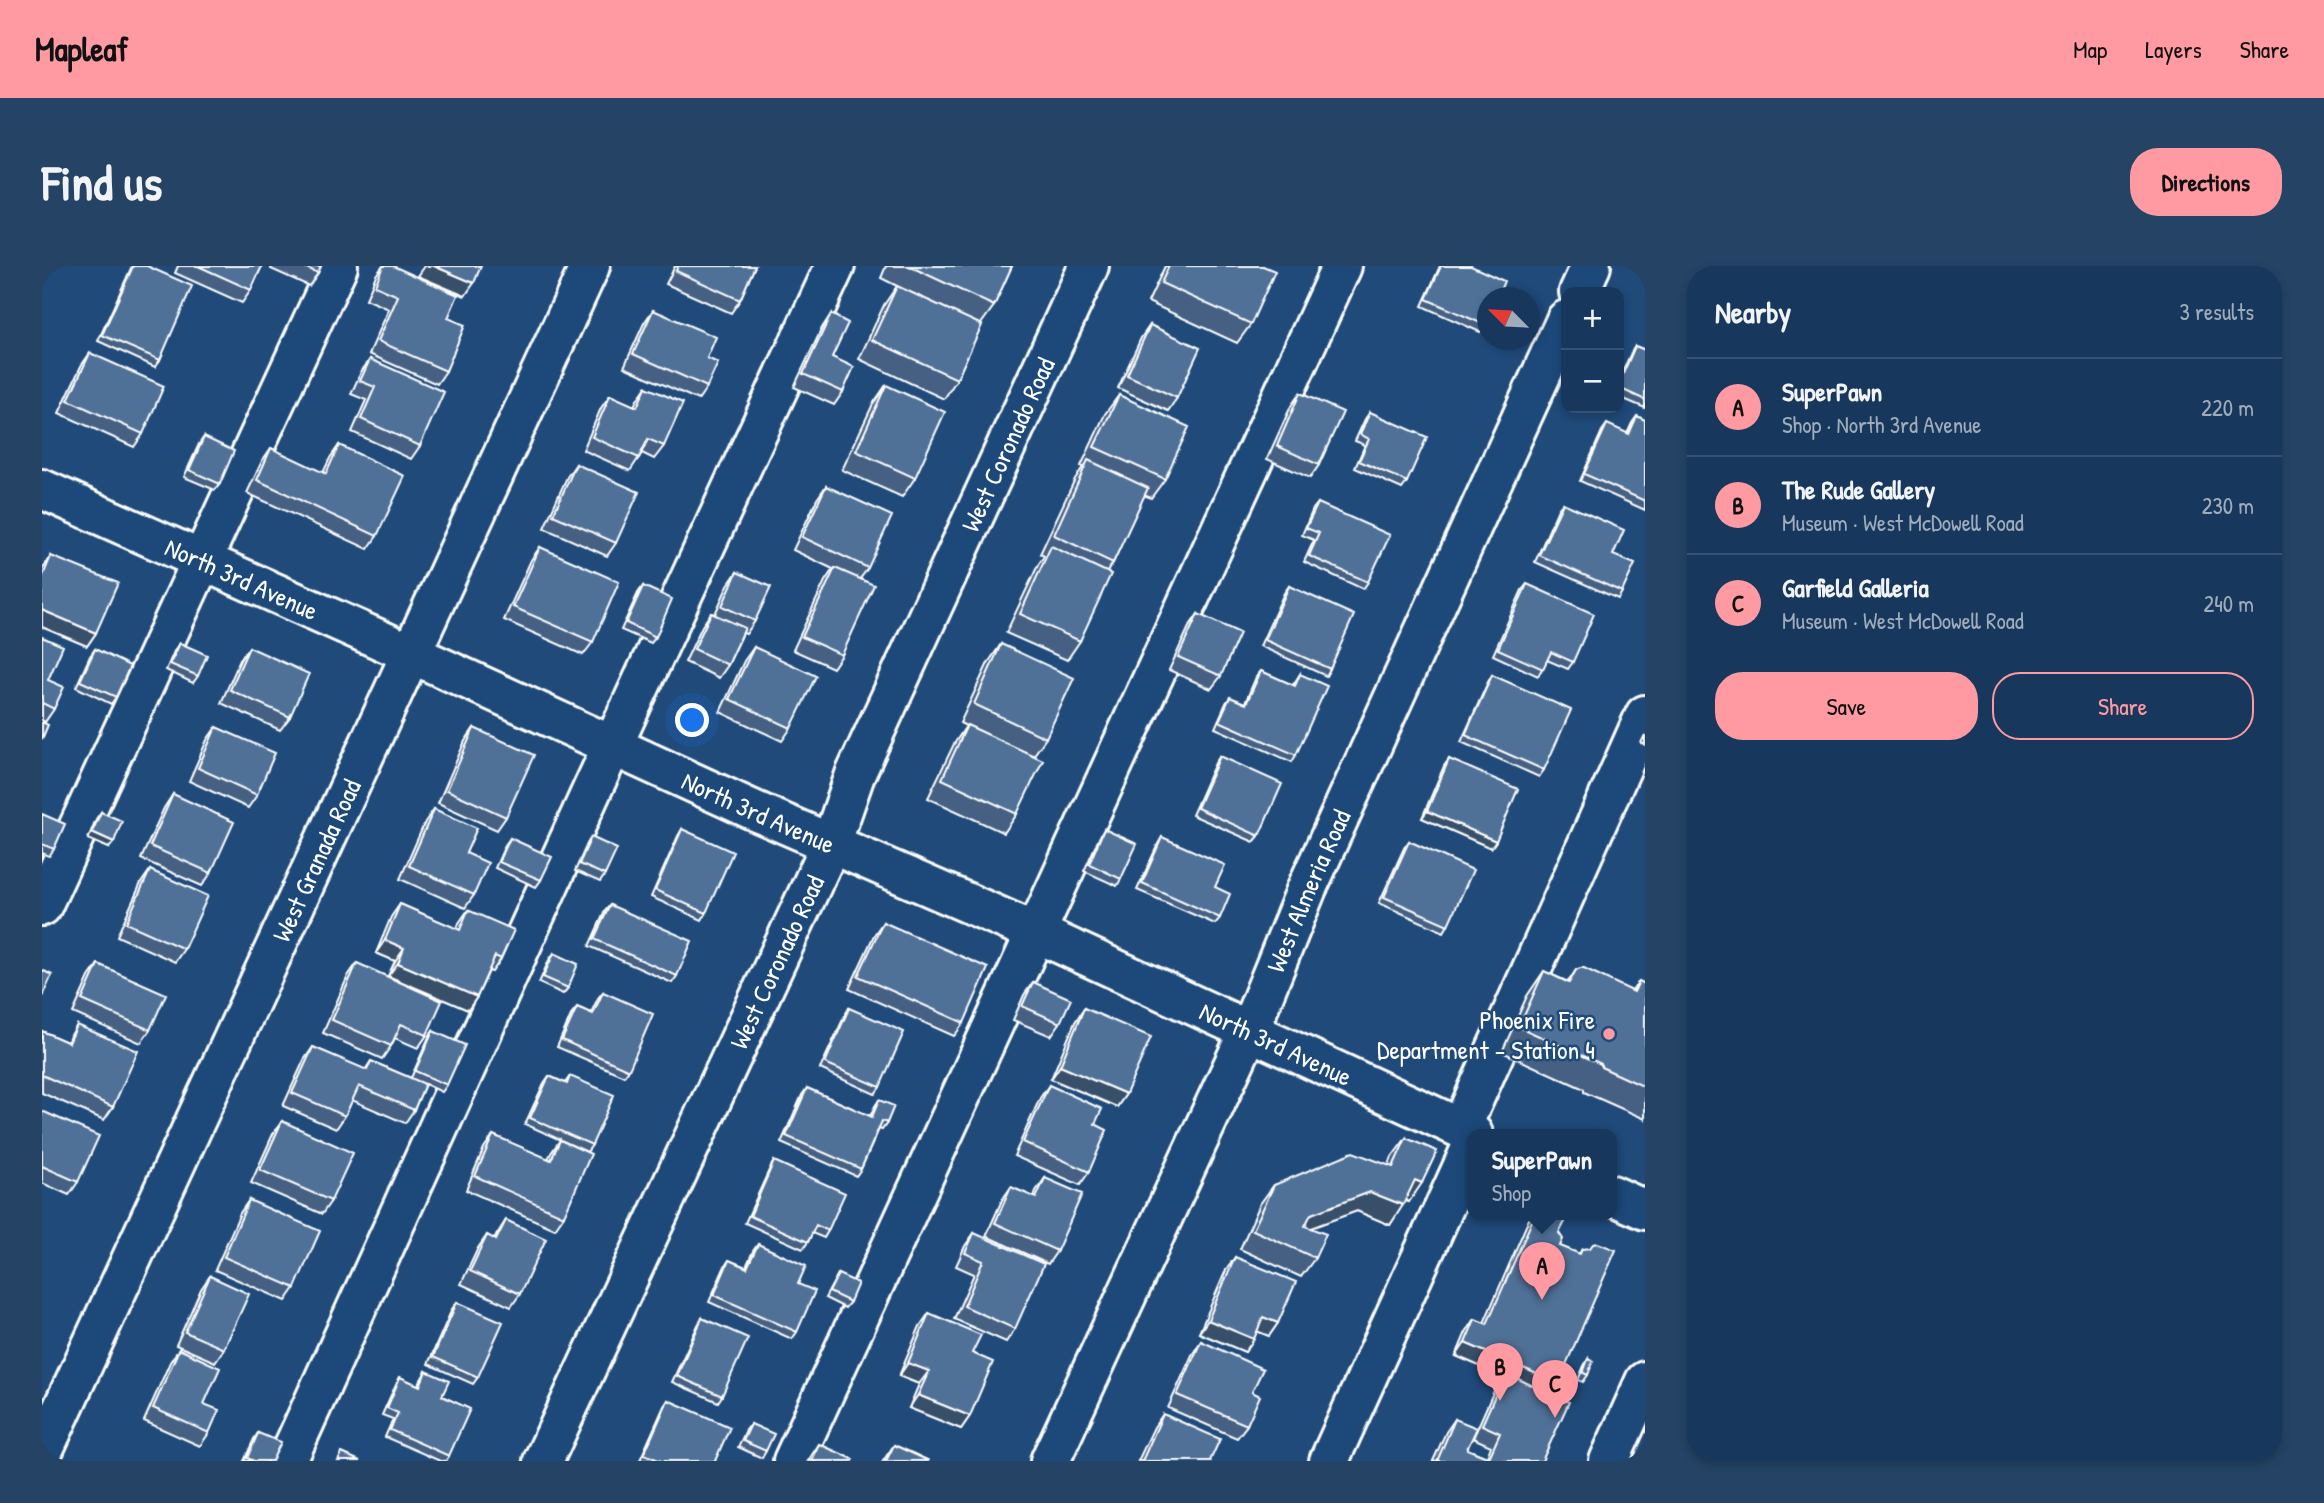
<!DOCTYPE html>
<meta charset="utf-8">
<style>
:root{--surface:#17385c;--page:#244365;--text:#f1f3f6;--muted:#9eacbb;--line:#365272;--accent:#ff9aa2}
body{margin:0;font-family:"Patrick Hand",sans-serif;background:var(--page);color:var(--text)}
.controls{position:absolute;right:21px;top:21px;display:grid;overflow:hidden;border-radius:14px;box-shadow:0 4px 10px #0003}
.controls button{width:63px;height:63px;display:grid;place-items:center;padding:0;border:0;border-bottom:2px solid var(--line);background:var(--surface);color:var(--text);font:35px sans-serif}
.compass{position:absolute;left:1435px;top:21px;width:63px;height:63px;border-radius:50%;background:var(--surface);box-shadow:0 4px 10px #0003;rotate:294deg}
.you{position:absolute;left:651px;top:455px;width:24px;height:24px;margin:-18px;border:5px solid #fff;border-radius:50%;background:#1a73e8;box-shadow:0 0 0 10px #1a73e833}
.badge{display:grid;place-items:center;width:46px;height:46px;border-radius:50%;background:var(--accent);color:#111;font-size:23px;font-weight:700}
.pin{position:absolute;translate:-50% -58px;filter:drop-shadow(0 2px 4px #0008)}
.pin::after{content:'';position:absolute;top:37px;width:24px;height:21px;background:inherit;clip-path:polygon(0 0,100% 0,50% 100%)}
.popup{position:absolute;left:1425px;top:863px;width:150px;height:91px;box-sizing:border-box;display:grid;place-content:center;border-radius:14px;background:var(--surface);filter:drop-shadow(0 2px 5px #0005);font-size:23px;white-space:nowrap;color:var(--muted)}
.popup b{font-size:26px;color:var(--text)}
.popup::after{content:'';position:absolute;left:50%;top:100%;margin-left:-14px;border:14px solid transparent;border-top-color:var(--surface)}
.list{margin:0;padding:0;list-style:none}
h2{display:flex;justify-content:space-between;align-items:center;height:91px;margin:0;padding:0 28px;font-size:30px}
h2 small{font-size:23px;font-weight:400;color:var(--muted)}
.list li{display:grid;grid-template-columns:46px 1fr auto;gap:21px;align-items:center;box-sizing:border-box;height:98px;padding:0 28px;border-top:2px solid var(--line)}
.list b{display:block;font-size:26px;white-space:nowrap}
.list p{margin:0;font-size:23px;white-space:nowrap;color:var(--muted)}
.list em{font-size:23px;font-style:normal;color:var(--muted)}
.actions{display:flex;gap:14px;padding:21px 28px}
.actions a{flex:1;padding:16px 0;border:2px solid var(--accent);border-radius:28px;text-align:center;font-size:24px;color:var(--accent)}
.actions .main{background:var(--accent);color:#111}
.map{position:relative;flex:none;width:1603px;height:1195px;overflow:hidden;border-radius:28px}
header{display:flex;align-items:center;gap:42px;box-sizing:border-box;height:98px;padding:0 35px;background:var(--accent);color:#111}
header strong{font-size:33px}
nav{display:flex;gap:38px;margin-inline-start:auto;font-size:24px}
.intro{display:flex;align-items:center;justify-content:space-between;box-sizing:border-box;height:168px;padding:0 42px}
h1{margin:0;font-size:49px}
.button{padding:18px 32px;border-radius:28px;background:var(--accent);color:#111;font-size:24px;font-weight:700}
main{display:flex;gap:42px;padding:0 42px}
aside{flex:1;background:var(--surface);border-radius:28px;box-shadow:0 4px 10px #0003}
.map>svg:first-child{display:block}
</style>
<header>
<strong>Mapleaf</strong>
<nav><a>Map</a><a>Layers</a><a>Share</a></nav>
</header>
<div class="intro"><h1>Find us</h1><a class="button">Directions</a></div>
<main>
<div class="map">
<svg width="1603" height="1195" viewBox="0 0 1603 1195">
<rect width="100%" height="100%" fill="#1f4a7a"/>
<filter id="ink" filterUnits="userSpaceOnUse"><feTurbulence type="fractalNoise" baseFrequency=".0143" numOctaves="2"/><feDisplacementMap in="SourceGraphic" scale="14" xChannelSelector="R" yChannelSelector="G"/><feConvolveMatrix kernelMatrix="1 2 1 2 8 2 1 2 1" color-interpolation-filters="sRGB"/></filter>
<g filter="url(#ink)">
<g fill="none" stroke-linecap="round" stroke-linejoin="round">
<g stroke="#fff" stroke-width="44">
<g id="minor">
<path d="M1537,26L1549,0"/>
<path id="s1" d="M0,223L370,388L711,544L995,667L1431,868"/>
<path d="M0,640L296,0"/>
<path d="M1419,862L1603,449"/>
<path d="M1570,929L1603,944"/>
<path id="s2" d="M0,1187L548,0"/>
<path d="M245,1195L550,524L793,0"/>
<path id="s3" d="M501,1195L789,578L813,509L1047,0"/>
<path d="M751,1195L1300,0"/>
<path id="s4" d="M1008,1195L1207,765L1265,622L1524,54"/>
<path d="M1287,1195L1430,880"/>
</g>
</g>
<g stroke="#fff" stroke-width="44">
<path id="major" d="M1567,1195L1603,1115"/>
</g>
<use href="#minor" stroke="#1f4a7a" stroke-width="38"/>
<use href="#major" stroke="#1f4a7a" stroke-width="38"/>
</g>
<path fill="#456182" stroke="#fff" stroke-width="2" d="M90,0H105L118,94L113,101L56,75Z
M136,0H220L209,24L200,37L133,7Z
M230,0H279L276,7L267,20L229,3Z
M341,0H351L404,105L395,118L327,88L347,43L324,33L334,9Z
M633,0H713L698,34L689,47L624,18Z
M844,0H970L952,40L939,58L915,113L902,133L817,93L842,39L855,20L839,12Z
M1123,0H1221L1209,58L1195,77L1106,36Z
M1398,0H1429L1443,59L1438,66L1380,40Z
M611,44L665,92V121L656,134L582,101L602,57Z
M789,48L790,91L801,126L792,139L752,121L780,62Z
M1108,59L1135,132L1126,145L1076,122L1099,72Z
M1593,80L1603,84V142L1577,131V113L1589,87Z
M48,87L101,168L92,181L17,147L39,100Z
M328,93L378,180L369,193L310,166L324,134L309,128L319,106Z
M844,119L873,212L860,231L800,204L831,138Z
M604,121L622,180L612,193L600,187L588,205L541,184L559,142L568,129L592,140L595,134Z
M1258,127L1277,199L1268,212L1225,193L1249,140Z
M1077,129L1123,213L1109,232L1102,229L1071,297L1065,306L1038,375L1025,394L964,367L996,299L1002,290L998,288L1033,213L1041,201L1039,200L1063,148Z
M1328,146L1365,216L1360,223L1313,202L1323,179L1313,175L1323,153Z
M1595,150L1603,154V244L1538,215L1560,165L1565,158L1585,168L1590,157Z
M162,171L178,218L173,224L142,211L157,178Z
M297,179L335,270L326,283L205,227L220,195L229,182L281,207L288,192Z
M534,198L574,277L565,290L502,262L525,211Z
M784,220L826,302L818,313L800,389L791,402L751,384L783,315L791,303L751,284L775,233Z
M1276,237L1326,316L1321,323L1262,296L1272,274L1260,269L1271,243Z
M1521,237L1571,289L1580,326L1576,333L1493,296L1516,243Z
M498,281L551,376L541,389L462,354L489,294Z
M9,290L54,367L45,380L0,361V304Z
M695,306L713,355L704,368L701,367L686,399L677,412L643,396L660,360L669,347L673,348L686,319Z
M1485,318L1531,396L1526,403L1505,394L1496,410L1451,389L1480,324Z
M601,320L614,371L609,377L579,364L596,327Z
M1247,320L1288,403L1284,410L1218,380L1242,327Z
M1156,348L1179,410L1169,423L1127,404L1147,361Z
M0,371L6,414L12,443L3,456L0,454Z
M138,377L156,410L151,417L124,404L133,383Z
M959,378L1004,472L992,489L975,548L962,567L886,532L912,478L924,460L918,457L946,397Z
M207,381L248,451L238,464L179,437L198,394Z
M712,381L749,462L740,475L678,446L702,395Z
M53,383L74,431L69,438L34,421L48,390Z
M1219,405L1251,419L1258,408L1254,489L1250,496L1173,462L1184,437L1188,431L1203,437L1214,411Z
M1450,409L1502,504L1497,511L1419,476L1446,416Z
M174,461L215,529L206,542L147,515L165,474Z
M432,462L464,551L455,564L396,537L423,475Z
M1603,469V479L1599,477Z
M1178,490L1217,570L1212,576L1150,549L1173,497Z
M1407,493L1454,575L1449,582L1380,552L1402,500Z
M131,528L169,607L160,620L99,593L122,542Z
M392,543L424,587L432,629L423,642L358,613L383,556Z
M59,546L67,582L46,573L54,553Z
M0,548L12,583L7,590L0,587Z
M640,563L664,647L660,654L609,631L636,570Z
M1062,563L1079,613L1075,620L1042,605L1058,570Z
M549,571L563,609L558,616L533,605L545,578Z
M1120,571L1173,621L1178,652L1173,658L1095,624L1116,578Z
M468,572L499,614L494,621L453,602L463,579Z
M1367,575L1406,659L1402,666L1337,637L1362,582Z
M108,604L142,683L133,696L75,670L99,617Z
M358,638L415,663L417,657L426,644L459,693L450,706L447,705L435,731L426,744L346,710L353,695L334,687L349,651Z
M568,639L635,710L630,717L547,680L563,645Z
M841,656L922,757L912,770L807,723L832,669Z
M512,687L526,722L521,728L497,717L507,694Z
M315,697L385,769L376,782L353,772L349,780L340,793L281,767L306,710Z
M56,698L108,764L99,777L31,747L47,711Z
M1534,704L1590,725L1597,715L1603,718V853L1542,826V823L1460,786L1485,730L1502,705L1526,716Z
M991,716L1018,757L1009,770L971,754L982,729Z
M561,726L587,804L582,810L515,781L530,747L535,741L549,747L556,732Z
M807,742L838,821L833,828L778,803L803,749Z
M1042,742L1084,828L1075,841L1009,813L1033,756Z
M35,759L71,841L62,854L0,827V765L25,776Z
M391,765L405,819L400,826L383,818L372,844L363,857L310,834L303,850L294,863L241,840L262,794L271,781L323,804L329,795L369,812L387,771Z
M507,810L523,817L528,810L550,879L545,886L483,858L502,817Z
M1007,819L1047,906L1038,919L972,890L998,832Z
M765,822L828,850L833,840L837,834L845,857L840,864L837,863L819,903L814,910L739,877L760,829Z
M0,845L36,916L27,929L0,917Z
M240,855L289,935L280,948L209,917L231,868Z
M451,869L506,893L509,887L518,874L522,950L513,963L424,924L442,882Z
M1364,872L1367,936L1363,935L1348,959L1315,945L1268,962L1273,992L1259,1011L1198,983L1218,938L1232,919L1347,899L1350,891Z
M732,895L786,965L782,972L770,967L766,976L761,983L703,957L728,902Z
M1003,912L1015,985L1006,998L944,970L960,934L969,921L992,931L994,925Z
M207,934L253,1022L244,1035L173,1004L198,947Z
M1491,948H1511L1517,967L1518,980L1537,988L1540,983L1516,1117L1509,1128L1500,1195H1391L1404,1166L1413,1153L1425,1183L1445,1191L1449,1180L1431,1172L1454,1120L1461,1110L1414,1090L1424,1066L1433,1053L1442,1057L1486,955Z
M464,954L478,1028L469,1041L419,1018L436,982L445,969L452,973Z
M932,967L973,1063L964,1076L912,1053L932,1008L914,1000L923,980Z
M716,978L756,1018L755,1066L750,1073L667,1036L683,1000L687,994L704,1001L711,985Z
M1193,991L1236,1057L1227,1070L1215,1065L1203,1086L1157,1067L1184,1004Z
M796,1008L808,1036L803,1042L783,1032Z
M168,1010L182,1083L173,1096L134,1079L159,1023Z
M415,1036L436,1111L431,1118L386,1098L410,1043Z
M887,1047L930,1087L928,1150L919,1163L867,1142L877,1118L857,1110L878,1060Z
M660,1052L680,1130L676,1136L630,1116L656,1059Z
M1159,1075L1210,1126L1205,1159L1195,1172L1126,1142L1150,1089Z
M137,1083L162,1138L167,1167L158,1180L102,1155L128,1096Z
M1546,1093V1109L1541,1116L1536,1114L1542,1100Z
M384,1105L400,1130L407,1190L404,1195H398L343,1171L351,1153L340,1149L354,1118L358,1111L376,1119Z
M626,1134L673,1195L598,1194L622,1140Z
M1121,1148L1168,1195H1096L1112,1161Z
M709,1158L724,1185L720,1192L696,1181L704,1164Z
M216,1167L230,1195H202L212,1173Z
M777,1178L810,1195H766Z
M852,1179L887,1195H841Z"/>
<path fill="#384f6a" stroke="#fff" stroke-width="2" d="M383,0H392L432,17L423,30L376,10Z
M0,344L54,367L45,380L0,361Z
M1385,545L1454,575L1449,582L1380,552Z
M50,566L72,576L67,582L46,573Z
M343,674L362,682L353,695L334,687Z
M356,697L435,731L426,744L346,710Z
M1018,800L1084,828L1075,841L1009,813Z
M1373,914L1380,917L1367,936L1359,933Z
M1328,926L1361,939L1348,959L1315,945L1255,967L1269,948Z
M1221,1051L1236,1057L1227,1070L1212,1064Z
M1166,1054L1212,1073L1203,1086L1157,1067Z
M1423,1077L1516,1117L1507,1130L1463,1107L1461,1110L1414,1090Z
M866,1097L887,1105L877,1118L857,1110Z
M876,1129L928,1150L919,1163L867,1142Z"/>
<path fill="#507197" stroke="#fff" stroke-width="2" d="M91,0H105L150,20L118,94L60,69Z
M156,0H220L209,24Z
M260,0H279L276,7Z
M341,0H351L416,29L406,52L423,59L404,105L336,75L356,30L333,20Z
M392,0H439L432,17Z
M636,0H713L698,34L634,5Z
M867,0H970L952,40Z
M1127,0H1221L1233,5L1209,58L1119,17Z
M1399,0H1429L1462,15L1455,32H1446V53L1443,59L1384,33Z
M855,20L940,59L915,113L830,74Z
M611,44L674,71L665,92L676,97L665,121L591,88Z
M789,48L806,57L790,91L812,101L801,126L761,108Z
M1108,59L1158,82L1135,132L1085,109Z
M1593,80L1603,84V134L1577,122V117Z
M48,87L122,120L101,168L26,134Z
M328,93L402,126L378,180L319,153L333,121L318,115Z
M844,119L903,146L873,212L814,185Z
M604,121L641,137L622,180L606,173L597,192L550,171L568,129L595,141Z
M1258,127L1301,146L1277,199L1235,180Z
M1077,129L1147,161L1123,213L1052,181Z
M1328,146L1385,171L1365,216L1317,195L1327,173L1318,168Z
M1595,150L1603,154V235L1542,208L1565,158L1587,168Z
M162,171L192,185L178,218L147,204Z
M297,179L363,210L335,270L215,214L229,182L284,208Z
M1046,194L1106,222L1071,297L1012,269Z
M534,198L597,226L574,277L511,249Z
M784,220L850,250L826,302L760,271Z
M1276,237L1348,269L1326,316L1267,290L1277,267L1264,262Z
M1521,237L1582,264L1571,289L1593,298L1580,326L1497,289Z
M1009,280L1069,308L1038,375L978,348Z
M498,281L577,316L551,376L471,341Z
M9,290L76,317L54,367L0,344V312Z
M793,302L832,319L800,389L760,371Z
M695,306L729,321L713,355L680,340Z
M1485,318L1552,348L1531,396L1509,386L1501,403L1456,383Z
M601,320L630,333L614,371L584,357Z
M1247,320L1312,349L1288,403L1223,374Z
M669,347L703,362L686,399L652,383Z
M1156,348L1198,367L1179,410L1136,391Z
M0,371L21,380L6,414L22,421L12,443L0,437Z
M138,377L165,389L156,410L128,398Z
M959,378L1032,412L1004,472L932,438Z
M207,381L267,408L248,451L188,424Z
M712,381L774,410L749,462L687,433Z
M53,383L88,400L74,431L38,415Z
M1219,405L1253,420L1258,408L1285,420L1254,489L1177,455L1188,431L1204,438Z
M1450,409L1529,444L1502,504L1423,469Z
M0,456L6,459L0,473Z
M925,459L1001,494L975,548L900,513Z
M174,461L233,487L215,529L156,502Z
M432,462L492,489L464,551L405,524Z
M1178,490L1240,518L1217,570L1155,542Z
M1407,493L1476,523L1454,575L1385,545Z
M131,528L192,556L169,607L108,580Z
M392,543L435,562L424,587L446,597L432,629L367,600Z
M59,546L80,555L72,576L50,566Z
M0,548L23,558L12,583L0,578Z
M640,563L691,586L664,647L613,624Z
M1062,563L1095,578L1079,613L1047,598Z
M549,571L575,583L563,609L537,598Z
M1120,571L1183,599L1173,621L1188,628L1178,652L1100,617Z
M468,572L510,591L499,614L457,596Z
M1367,575L1431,604L1406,659L1342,631Z
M108,604L166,630L142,683L84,657Z
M358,638L418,664L426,644L472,664L459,693L453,690L435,731L356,697L362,682L343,674Z
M568,639L650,675L635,710L552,673Z
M841,656L946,702L922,757L816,710Z
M512,687L536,698L526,722L501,711Z
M315,697L400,735L385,769L359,758L349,780L290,754Z
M56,698L124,728L108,764L40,734Z
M1538,702H1542L1592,726L1597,715L1603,718V821L1559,801V798L1477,761L1502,705L1527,717L1534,704Z
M0,704L10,709L0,731Z
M991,716L1029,733L1018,757L980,740Z
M561,726L611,748L587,804L520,774L535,741L551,748Z
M807,742L862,766L838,821L783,797Z
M1042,742L1109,771L1084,828L1018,800Z
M35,759L96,785L71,841L0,809V765L27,777Z
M391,765L423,779L405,819L373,805Z
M271,781L325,804L329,795L383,818L372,844L317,820L303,850L250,827Z
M507,810L525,818L528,810L572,829L550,879L488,852Z
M1007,819L1060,843L1053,858L1065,864L1047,906L981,876Z
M765,822L830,851L837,834L852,840L845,857L840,855L819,903L744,870Z
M0,845L57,870L36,916L0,900Z
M240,855L311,887L289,935L218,904Z
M451,869L509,894L518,874L549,888L522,950L433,910Z
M1364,872L1395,885L1380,917L1373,914L1361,939L1328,926L1269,948L1263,960L1284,968L1273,992L1211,964L1232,919L1311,886L1351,901Z
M732,895L803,927L786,965L774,959L766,976L708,950Z
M1003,912L1040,928L1015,985L953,957L969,921L994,932Z
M207,934L278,965L253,1022L182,991Z
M1493,948H1511L1524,954L1517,967L1521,973L1518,980L1538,988L1540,983L1548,982L1551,978L1556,977L1574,984L1516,1117L1423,1077L1433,1053L1445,1058Z
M464,954L504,973L478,1028L428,1005L445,969L454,974Z
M932,967L1002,998L973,1063L922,1040L941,995L923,987Z
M716,978L764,1000L756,1018L773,1025L755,1066L672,1029L687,994L705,1002Z
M1193,991L1254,1016L1236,1057L1221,1051L1212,1073L1166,1054Z
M796,1008L816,1017L808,1036L787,1026Z
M168,1010L207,1028L182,1083L143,1066Z
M415,1036L461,1056L436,1111L391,1091Z
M887,1047L939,1069L930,1087L951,1096L928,1150L876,1129L887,1105L866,1097Z
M660,1052L706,1072L680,1130L635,1110Z
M1159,1075L1221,1103L1210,1126L1218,1130L1205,1159L1135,1129Z
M137,1083L178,1102L162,1138L177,1144L167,1167L111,1142Z
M1546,1093L1551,1095L1546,1109L1541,1107Z
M384,1105L407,1115L400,1130L428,1143L407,1190L348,1164L356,1147L345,1142L358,1111L378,1120Z
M1463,1107L1527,1136L1500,1195H1395L1413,1153L1435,1162L1425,1183L1447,1192L1458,1167L1440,1159Z
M626,1134L688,1161L673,1195H619L602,1188Z
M1121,1148L1178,1173L1168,1195H1100Z
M709,1158L732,1168L724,1185L701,1175Z
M216,1167L239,1176L230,1195H212L205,1192Z
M777,1178L811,1193L810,1195H770Z
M852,1179L887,1195H844Z
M300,1187L318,1195H296Z"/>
</g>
<circle fill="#ff9aa2" stroke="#1f4a7a" stroke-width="2.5" cx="1567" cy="768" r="7"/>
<g text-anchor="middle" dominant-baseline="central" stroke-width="5" stroke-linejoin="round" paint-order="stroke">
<g font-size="26" fill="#fff" stroke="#1f4a7a">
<text stroke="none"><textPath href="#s3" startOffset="1118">West Coronado Road</textPath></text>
<text stroke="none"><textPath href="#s1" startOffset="219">North 3rd Avenue</textPath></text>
<text stroke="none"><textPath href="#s1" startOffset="786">North 3rd Avenue</textPath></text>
<text stroke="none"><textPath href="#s2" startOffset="653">West Granada Road</textPath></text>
<text stroke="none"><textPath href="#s4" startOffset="626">West Almeria Road</textPath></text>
<text stroke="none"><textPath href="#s3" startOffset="551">West Coronado Road</textPath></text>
<text stroke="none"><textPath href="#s1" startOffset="1353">North 3rd Avenue</textPath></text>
</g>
<g font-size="26" fill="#fff" stroke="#1f4a7a" text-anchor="end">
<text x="1553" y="753">Phoenix Fire<tspan x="1553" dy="30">Department - Station 4</tspan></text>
</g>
</g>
</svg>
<div class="controls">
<button>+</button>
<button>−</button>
</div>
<svg class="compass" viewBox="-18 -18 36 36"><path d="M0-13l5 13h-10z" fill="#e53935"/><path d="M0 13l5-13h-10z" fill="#9eacbb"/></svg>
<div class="you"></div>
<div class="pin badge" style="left:1500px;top:1034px">A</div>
<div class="popup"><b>SuperPawn</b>Shop</div>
<div class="pin badge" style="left:1458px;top:1135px">B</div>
<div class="pin badge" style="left:1513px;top:1152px">C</div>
</div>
<aside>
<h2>Nearby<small>3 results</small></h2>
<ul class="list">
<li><span class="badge">A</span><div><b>SuperPawn</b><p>Shop · North 3rd Avenue</p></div><em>220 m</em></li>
<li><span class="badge">B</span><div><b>The Rude Gallery</b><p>Museum · West McDowell Road</p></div><em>230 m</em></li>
<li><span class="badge">C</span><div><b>Garfield Galleria</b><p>Museum · West McDowell Road</p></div><em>240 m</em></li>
</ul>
<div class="actions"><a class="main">Save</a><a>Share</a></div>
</aside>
</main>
